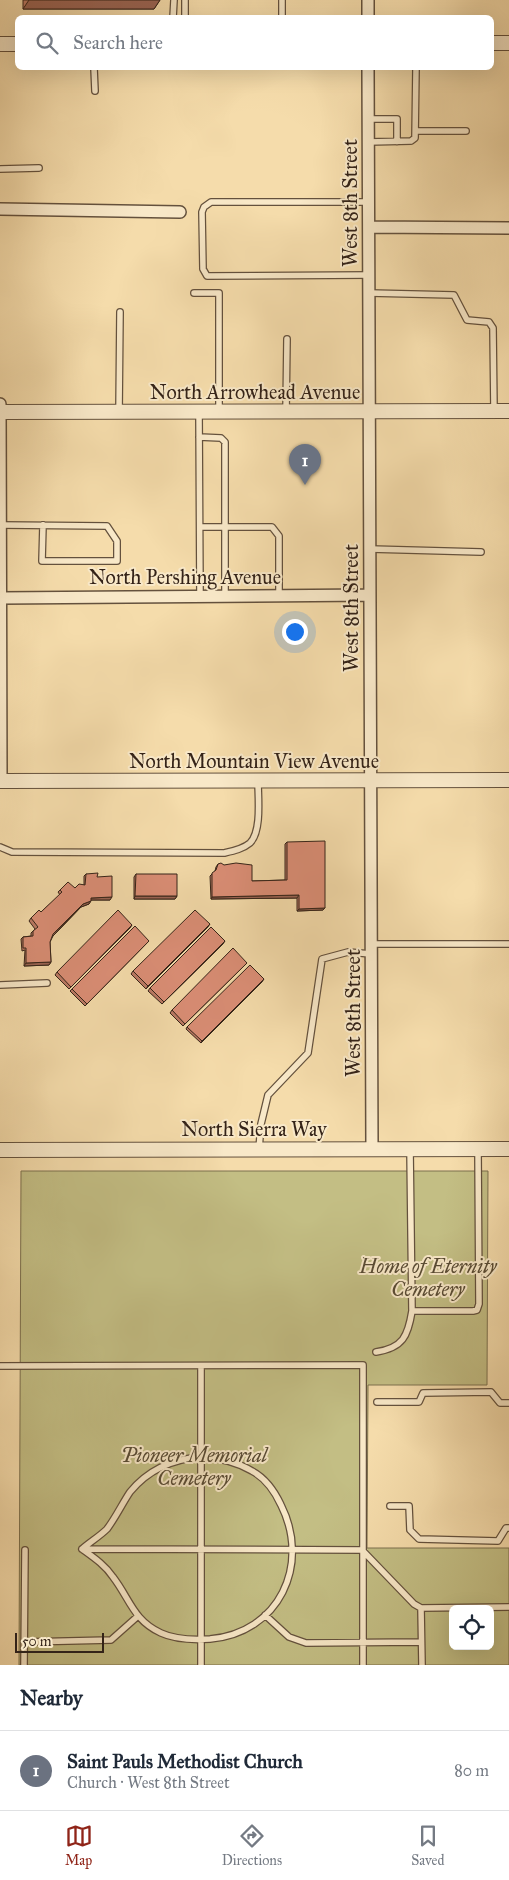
<!DOCTYPE html>
<meta charset="utf-8">
<style>
:root{--surface:#fff;--page:#f2f2f3;--text:#1f2937;--muted:#747a83;--line:#e0e1e3;--accent:#8f2418}
body{margin:0;font-family:"IM FELL Great Primer",serif;background:var(--page);color:var(--text)}
.controls{position:absolute;right:15px;bottom:15px;display:grid;overflow:hidden;border-radius:8px;box-shadow:0 5px 20px #0002}
.controls button{width:45px;height:45px;display:grid;place-items:center;padding:0;border:0;border-bottom:1px solid var(--line);background:var(--surface);color:var(--text);font:25px sans-serif}
.scale{position:absolute;left:15px;bottom:12px;width:89px;box-sizing:border-box;padding-left:5px;border:2px solid #342318;border-top:0;font-size:14px;line-height:18px;white-space:nowrap;color:#342318;-webkit-text-stroke:4px #f8e8c8;paint-order:stroke}
.you{position:absolute;left:294px;top:631px;width:18px;height:18px;margin:-12px;border:4px solid #fff;border-radius:50%;background:#1a73e8;box-shadow:0 0 0 8px #1a73e833}
.badge{display:grid;place-items:center;width:32px;height:32px;border-radius:50%;background:var(--accent);color:#fff;font-size:16px;font-weight:700}
.pin{position:absolute;translate:-50% -41px;filter:drop-shadow(0 1px 2px #0008)}
.pin::after{content:'';position:absolute;top:26px;width:18px;height:15px;background:inherit;clip-path:polygon(0 0,100% 0,50% 100%)}
.list{margin:0;padding:0;list-style:none}
h2{display:flex;justify-content:space-between;align-items:center;height:65px;margin:0;padding:0 20px;font-size:21px}
h2 small{font-size:16px;font-weight:400;color:var(--muted)}
.list li{display:grid;grid-template-columns:32px 1fr auto;gap:15px;align-items:center;box-sizing:border-box;height:80px;padding:0 20px;border-top:1px solid var(--line)}
.list b{display:block;font-size:19px;white-space:nowrap}
.list p{margin:0;font-size:16px;white-space:nowrap;color:var(--muted)}
.list em{font-size:16px;font-style:normal;color:var(--muted)}
.icon{flex:none;width:28px;height:28px;fill:none;stroke:currentColor;stroke-width:2;stroke-linecap:round;stroke-linejoin:round}
.map{position:relative;flex:none;width:509px;height:1665px;overflow:hidden}
.search{position:absolute;background:var(--surface);box-shadow:0 5px 20px #0002;left:15px;right:15px;top:15px;height:55px;display:flex;align-items:center;gap:12px;box-sizing:border-box;padding:0 18px;border-radius:8px;color:var(--muted);font-size:19px}
.sheet{height:145px;background:var(--surface)}
nav{display:flex;justify-content:space-around;align-items:center;box-sizing:border-box;height:70px;border-top:1px solid var(--line);background:var(--surface);font-size:14px;color:var(--muted)}
nav a{display:grid;justify-items:center;gap:2px}
nav .on{color:var(--accent)}
.map>svg:first-child{display:block}
</style>
<div class="map">
<svg width="509" height="1665" viewBox="0 0 509 1665">
<rect width="100%" height="100%" fill="#f5dcab"/>
<filter id="stains"><feTurbulence type="fractalNoise" baseFrequency=".004" numOctaves="4"/><feColorMatrix values="0 0 0 0 .2 0 0 0 0 .09 0 0 0 0 .02 0 0 0 .5 -.17"/></filter>
<radialGradient id="worn" r=".72"><stop offset=".6" stop-color="#630" stop-opacity="0"/><stop offset="1" stop-color="#630" stop-opacity=".3"/></radialGradient>
<path fill="#c3be84" stroke="#7c704e" fill-rule="evenodd" d="M21,1171H488L487,1385H368L367,1548H509V1665H19ZM453,1609H490V1646H453Z"/>
<g fill="none" stroke-linecap="round" stroke-linejoin="round">
<g stroke="#64513d" stroke-width="8">
<path id="service" d="M173,18L174,0
M185,18V0
M282,18V0
M94,68L95,91
M368,119H397V142
M416,131H466
M368,142L411,141L415,138L416,68
M0,169L39,168
M369,202H211L204,207L202,212L203,269L207,276L369,275
M194,293H219V412
M369,293L454,295L467,320L489,322L493,328L494,411
M119,412L120,312
M199,412L200,596
M286,412L287,339
M199,437L221,438L225,442V596
M1,525L107,526L117,541V561H42L43,525
M200,527H272L279,536V595
M370,549L481,552
M0,847L12,852L224,853C233,851 243,849 250,843C262,831 258,797 258,781
M371,944H509
M0,985L47,983
M259,1149L261,1124L268,1095L308,1053L322,959L348,952L371,954
M412,1311H473L477,1310L479,1304L478,1150
M376,1352C403,1348 408,1336 412,1311L410,1149
M0,1366L363,1365V1665
M377,1402H419L423,1393L491,1392L500,1403H509
M201,1457C219,1458 237,1462 252,1471C265,1478 275,1492 281,1505C311,1565 279,1633 210,1639C194,1640 176,1640 161,1633C133,1620 130,1599 113,1577C105,1565 93,1557 82,1549C90,1542 100,1536 107,1529C116,1517 122,1504 130,1492C148,1470 173,1459 201,1457Z
M390,1506H409L410,1530L419,1539L498,1541L506,1528H509
M82,1549L362,1550L414,1604L421,1608L509,1607
M421,1608L422,1665
M265,1615L289,1637L306,1643L421,1642
M25,1642L111,1640L138,1616
M24,1665L25,1550
M201,1665V1366"/>
</g>
<g stroke="#64513d" stroke-width="14">
<path id="minor" d="M368,0V18
M368,68L372,1149
M0,209L180,212
M369,227L509,228
M0,404L1,781
M1,598L370,595"/>
</g>
<g stroke="#64513d" stroke-width="16">
<path id="tertiary" d="M492,43H509
M0,44H18
M0,412L509,411
M0,781L509,780
M0,1150L509,1149"/>
</g>
<use href="#service" stroke="#f8e8c8" stroke-width="5.5"/>
<use href="#minor" stroke="#f8e8c8" stroke-width="11"/>
<use href="#tertiary" stroke="#f8e8c8" stroke-width="14"/>
</g>
<path fill="#bc7a65" stroke="#342318" d="M23,0H160L154,9H23Z
M287,842L325,908L323,910L297,911V898L211,899L210,876L215,871L216,867L218,864L252,881L285,880V844Z
M86,874L97,877L110,900H91L89,904L81,907L53,936L50,942L51,962L49,965L24,966L25,950L22,951L21,939L23,937L31,936V933L35,929L29,921L31,918L41,912L60,895L58,892L60,890L75,888L84,885V876Z
M136,874L177,896L175,899H134V877Z
M210,924L146,989L131,974L133,971Z
M132,925L69,989L55,975L57,972Z
M149,941L85,1006L70,991L72,989Z
M223,944L162,1004L148,991L150,988Z
M247,963L183,1026L170,1013L172,1010Z
M264,979L201,1043L186,1029L187,1027Z"/>
<path fill="#996353" stroke="#342318" d="M29,0H160L154,9H23Z
M299,895L297,898L211,899L212,897Z
M135,896H177L175,899H134Z
M112,897L110,900H89L91,898Z
M91,901L89,904L81,907L52,937L83,904Z
M325,908L323,910L297,911L299,909Z
M210,924L208,927L146,989L148,986Z
M132,925L130,928L69,989L71,987Z
M225,941L223,944L162,1004Z
M51,962L49,965L24,966L26,963Z
M264,979L262,982L201,1043L202,1041Z"/>
<path fill="#db8e76" stroke="#342318" d="M325,841V908L299,909V895L212,897V873L216,870L218,864L221,863L224,865L236,863L252,865V881L287,880V842Z
M98,873L97,877L112,876V897L91,898V901L83,904L53,934L50,942L51,962L26,963V948H23V937L33,936V931L38,927L31,918L39,910L41,912L62,892L60,890L68,882L75,888L79,884L85,885L86,874Z
M136,874H177V896H135Z
M118,910L132,925L71,987L57,972Z
M195,910L210,924L148,986L133,971Z
M135,926L149,941L87,1004L72,989Z
M211,927L225,941L164,1002L150,988Z
M233,948L247,963L185,1024L172,1010Z
M250,965L264,979L202,1041L187,1027Z"/>
<g text-anchor="middle" dominant-baseline="central" stroke-width="4" stroke-linejoin="round" paint-order="stroke">
<g font-size="20" fill="#342318" stroke="#f8e8c8">
<text transform="translate(350 203) rotate(-90)">West 8th Street</text>
<text x="255" y="392">North Arrowhead Avenue</text>
<text x="185" y="577">North Pershing Avenue</text>
<text transform="translate(351 608) rotate(-90)">West 8th Street</text>
<text x="254" y="761">North Mountain View Avenue</text>
<text transform="translate(353 1013) rotate(-90)">West 8th Street</text>
<text x="254" y="1129">North Sierra Way</text>
</g>
<g font-size="20" font-style="italic" fill="#584a33" stroke="#f8e8c8">
<text x="428" y="1266">Home of Eternity<tspan x="428" dy="23">Cemetery</tspan></text>
<text x="194" y="1455">Pioneer Memorial<tspan x="194" dy="23">Cemetery</tspan></text>
</g>
</g>
<rect width="100%" height="100%" filter="url(#stains)"/>
<rect width="100%" height="100%" fill="url(#worn)"/>
</svg>
<div class="controls">
<button><svg class="icon" aria-label="locate" viewBox="0 0 24 24"><circle cx="12" cy="12" r="6"/><path d="M12 2v4M12 18v4M2 12h4M18 12h4"/></svg></button>
</div>
<div class="scale">50 m</div>
<div class="you"></div>
<div class="pin badge" style="left:305px;top:485px;background:#6b7280">1</div>
<div class="search"><svg class="icon" aria-label="search" viewBox="0 0 24 24"><circle cx="10" cy="10" r="6"/><path d="M15 15l6 6"/></svg>Search here</div>
</div>
<section class="sheet">
<h2>Nearby<small></small></h2>
<ul class="list">
<li><span class="badge" style="background:#6b7280">1</span><div><b>Saint Pauls Methodist Church</b><p>Church · West 8th Street</p></div><em>80 m</em></li>
</ul>
</section>
<nav>
<a class="on"><svg class="icon" aria-label="map" viewBox="0 0 24 24"><path d="M3 6l6-2 6 2 6-2v14l-6 2-6-2-6 2zM9 4v14M15 6v14"/></svg>Map</a>
<a><svg class="icon" aria-label="directions" viewBox="0 0 24 24"><path d="M12 3l9 9-9 9-9-9zM9 14v-3h6M13 9l2 2-2 2"/></svg>Directions</a>
<a><svg class="icon" aria-label="saved" viewBox="0 0 24 24"><path d="M7 4h10v16l-5-4-5 4z"/></svg>Saved</a>
</nav>
